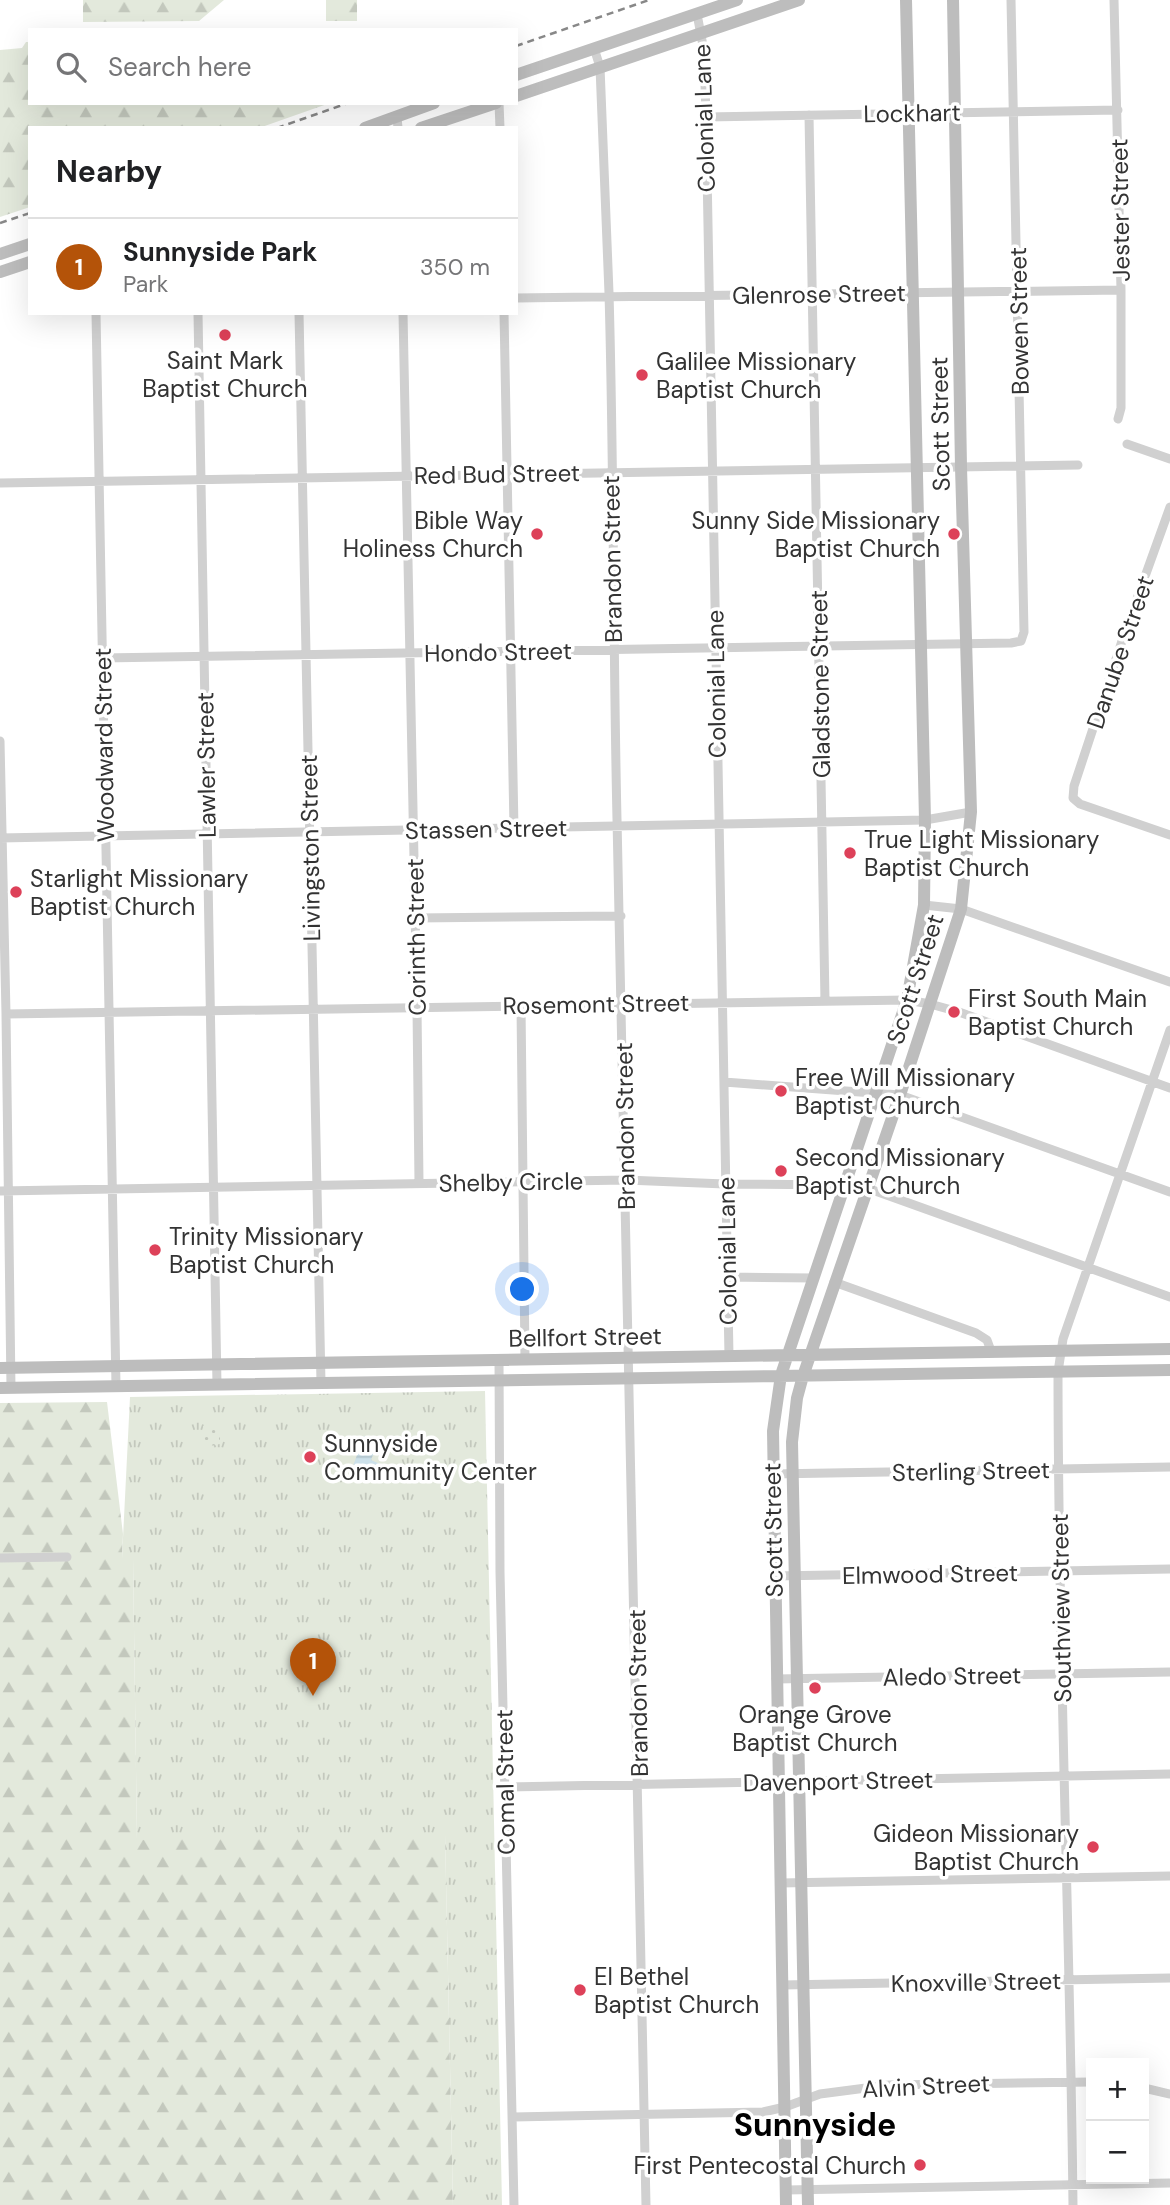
<!DOCTYPE html>
<meta charset="utf-8">
<style>
:root{--surface:#fff;--page:#f2f2f2;--text:#202124;--muted:#757577;--line:#e0e0e0;--accent:#b45309}
body{margin:0;font-family:"DM Sans",sans-serif;background:var(--page);color:var(--text)}
.controls{position:absolute;right:21px;bottom:21px;display:grid;overflow:hidden;border-radius:0px;box-shadow:0 7px 28px #0002}
.controls button{width:63px;height:63px;display:grid;place-items:center;padding:0;border:0;border-bottom:2px solid var(--line);background:var(--surface);color:var(--text);font:35px sans-serif}
.you{position:absolute;left:523px;top:1290px;width:24px;height:24px;margin:-18px;border:5px solid #fff;border-radius:50%;background:#1a73e8;box-shadow:0 0 0 10px #1a73e833}
.badge{display:grid;place-items:center;width:46px;height:46px;border-radius:50%;background:var(--accent);color:#fff;font-size:23px;font-weight:700}
.pin{position:absolute;translate:-50% -58px;filter:drop-shadow(0 2px 4px #0008)}
.pin::after{content:'';position:absolute;top:37px;width:24px;height:21px;background:inherit;clip-path:polygon(0 0,100% 0,50% 100%)}
.list{margin:0;padding:0;list-style:none}
h2{display:flex;justify-content:space-between;align-items:center;height:91px;margin:0;padding:0 28px;font-size:30px}
h2 small{font-size:23px;font-weight:400;color:var(--muted)}
.list li{display:grid;grid-template-columns:46px 1fr auto;gap:21px;align-items:center;box-sizing:border-box;height:98px;padding:0 28px;border-top:2px solid var(--line)}
.list b{display:block;font-size:26px;white-space:nowrap}
.list p{margin:0;font-size:23px;white-space:nowrap;color:var(--muted)}
.list em{font-size:23px;font-style:normal;color:var(--muted)}
.icon{flex:none;width:38px;height:38px;fill:none;stroke:currentColor;stroke-width:2;stroke-linecap:round;stroke-linejoin:round}
.map{position:relative;flex:none;width:1170px;height:2205px;overflow:hidden}
.search{position:absolute;background:var(--surface);box-shadow:0 7px 28px #0002;left:28px;top:28px;width:490px;height:77px;display:flex;align-items:center;gap:18px;box-sizing:border-box;padding:0 24px;border-radius:0px;color:var(--muted);font-size:26px}
.panel{position:absolute;background:var(--surface);box-shadow:0 7px 28px #0002;left:28px;top:126px;width:490px;height:189px;border-radius:0px}
.map>svg:first-child{display:block}
</style>
<div class="map">
<svg width="1170" height="2205" viewBox="0 0 1170 2205">
<defs>
<pattern id="forest-firs" width="22" height="20" patternUnits="userSpaceOnUse" patternTransform="scale(1.75)"><rect width="22" height="20" fill="#e3e9dc"/><path d="M5 1l3.5 6h-7zM16 11l3.5 6h-7z" fill="#c3c8bd"/></pattern>
<pattern id="park-tufts" width="24" height="20" patternUnits="userSpaceOnUse" patternTransform="scale(1.75)"><rect width="24" height="20" fill="#e3e9dc"/><path d="M3 7l-1-3M5 7V3M7 7l1-3M15 17l-1-3M17 17v-4M19 17l1-3" fill="none" stroke="#c3c8bd"/></pattern>
<pattern id="garden-dots" width="8" height="8" patternUnits="userSpaceOnUse" patternTransform="scale(1.75)"><rect width="8" height="8" fill="#e3e9dc"/><path d="M2 2h.1M6 6h.1" fill="none" stroke="#c3c8bd" stroke-width="1.8" stroke-linecap="round"/></pattern>
<pattern id="water-rules" width="6" height="5" patternUnits="userSpaceOnUse" patternTransform="scale(1.75)"><rect width="6" height="5" fill="#cde1ea"/><path d="M0 2.5h6" fill="none" stroke="#b0c2c9"/></pattern>
</defs>
<rect width="100%" height="100%" fill="#fff"/>
<path fill="url(#forest-firs)" d="M83,0H224L199,21L83,22Z
M326,0H357V21H326Z
M26,42H30V103H330L259,128H30V207L0,217V50L22,48Z
M107,1402L123,1534L122,1558H133L137,1839L445,1834L453,2205H0V1403Z"/>
<path fill="url(#park-tufts)" d="M485,1391L502,2205H453L445,1835L137,1840L133,1559L122,1558L130,1397Z"/>
<path fill="url(#garden-dots)" d="M203,1426H220V1444L205,1447Z"/>
<path fill="url(#water-rules)" d="M364,1436L378,1442L371,1460L380,1464L376,1475L353,1466Z"/>
<g fill="none" stroke-linecap="round" stroke-linejoin="round">
<path stroke="#d0d0d0" stroke-width="9" d="M1114,0L1121,290V408L1118,419
M697,14L704,51L706,117L729,1356
M594,48L600,67C603,142 606,217 609,293C614,468 613,644 617,819C629,1281 640,1743 646,2205
M499,103L500,128
M809,115L825,1001
M397,117L398,128
M706,117L1118,110
M516,298L1121,290
M96,313L116,1386
M198,313L217,1385
M299,313L321,1383
M403,313L417,1008L419,1183
M504,313L514,828
M1127,444L1170,459
M0,483L1078,465
M1170,507L1125,632L1074,786L1073,798L1080,804L1170,835
M102,658L1011,643L1021,641L1024,632L1011,0
M0,741L6,1014L11,1388
M0,838L925,820L971,812
M924,905L961,909L1170,982
M416,918L621,916
M521,1006L525,1359
M6,1014L907,1000L930,1004L959,1012L1170,1088
M724,1082L900,1095L1170,1192
M0,1191L626,1180L725,1184L845,1185L867,1188L1170,1297
M728,1277L814,1278
M834,1282L976,1333L987,1340L991,1351
M499,1360L500,1572L514,2205
M772,1474L1170,1467
M0,1558L67,1557
M774,1576L1170,1569
M776,1679L1170,1672
M505,1787L1170,1774
M780,1883L1170,1876
M782,1985L1170,1978
M1144,2088L1170,2094
M513,2117L763,2112L785,2107L820,2094L889,2085L1091,2082
M786,2190L1170,2183
M1073,2205C1070,1927 1058,1650 1058,1372L1063,1339L1170,1030"/>
<path stroke="#bdbdbd" stroke-width="12" d="M516,75L737,0
M516,96L799,0
M365,128L434,103
M421,128L496,103
M0,254L30,244
M0,272L30,262
M0,1368L1170,1349
M0,1388L1170,1370
M786,2205L773,1431L781,1375L907,1000L924,905L925,820L906,0
M808,2205L792,1442L797,1398L803,1376L900,1095L961,909L971,812L961,467L953,0"/>
<path stroke="#888" stroke-width="2.5" stroke-dasharray="7 5" stroke-linecap="butt" d="M516,46L649,0
M277,128L348,103
M0,223L30,213"/>
</g>
<g fill="#dd4159" stroke="#fff" stroke-width="2.5">
<circle cx="225" cy="335" r="7"/>
<circle cx="642" cy="375" r="7"/>
<circle cx="537" cy="534" r="7"/>
<circle cx="954" cy="534" r="7"/>
<circle cx="850" cy="853" r="7"/>
<circle cx="16" cy="892" r="7"/>
<circle cx="954" cy="1012" r="7"/>
<circle cx="781" cy="1091" r="7"/>
<circle cx="781" cy="1171" r="7"/>
<circle cx="155" cy="1250" r="7"/>
<circle cx="310" cy="1457" r="7"/>
<circle cx="815" cy="1688" r="7"/>
<circle cx="1093" cy="1847" r="7"/>
<circle cx="580" cy="1990" r="7"/>
<circle cx="920" cy="2165" r="7"/>
</g>
<g text-anchor="middle" dominant-baseline="central" stroke-width="7" stroke-linejoin="round" paint-order="stroke">
<g font-size="24" fill="#333" stroke="#fff">
<text transform="translate(912 113) rotate(-1)">Lockhart</text>
<text transform="translate(704 118) rotate(-92)">Colonial Lane</text>
<text transform="translate(1120 210) rotate(-91)">Jester Street</text>
<text transform="translate(819 294) rotate(-1)">Glenrose Street</text>
<text transform="translate(1019 321) rotate(-91)">Bowen Street</text>
<text transform="translate(940 424) rotate(-91)">Scott Street</text>
<text transform="translate(497 474) rotate(-1)">Red Bud Street</text>
<text transform="translate(612 559) rotate(-91)">Brandon Street</text>
<text transform="translate(498 652) rotate(-1)">Hondo Street</text>
<text transform="translate(1120 652) rotate(-71)">Danube Street</text>
<text transform="translate(716 684) rotate(-91)">Colonial Lane</text>
<text transform="translate(820 684) rotate(-91)">Gladstone Street</text>
<text transform="translate(104 745) rotate(-91)">Woodward Street</text>
<text transform="translate(206 765) rotate(-91)">Lawler Street</text>
<text transform="translate(486 829) rotate(-1)">Stassen Street</text>
<text transform="translate(310 848) rotate(-91)">Livingston Street</text>
<text transform="translate(416 937) rotate(-91)">Corinth Street</text>
<text transform="translate(915 979) rotate(-72)">Scott Street</text>
<text transform="translate(596 1004) rotate(-1)">Rosemont Street</text>
<text transform="translate(625 1126) rotate(-91)">Brandon Street</text>
<text transform="translate(511 1182) rotate(-1)">Shelby Circle</text>
<text transform="translate(727 1251) rotate(-91)">Colonial Lane</text>
<text transform="translate(585 1337) rotate(-1)">Bellfort Street</text>
<text transform="translate(971 1471) rotate(-1)">Sterling Street</text>
<text transform="translate(773 1530) rotate(-91)">Scott Street</text>
<text transform="translate(930 1574) rotate(-1)">Elmwood Street</text>
<text transform="translate(1061 1608) rotate(-91)">Southview Street</text>
<text transform="translate(952 1676) rotate(-1)">Aledo Street</text>
<text transform="translate(638 1693) rotate(-91)">Brandon Street</text>
<text transform="translate(838 1781) rotate(-1)">Davenport Street</text>
<text transform="translate(505 1782) rotate(-91)">Comal Street</text>
<text transform="translate(976 1982) rotate(-1)">Knoxville Street</text>
<text transform="translate(926 2086) rotate(-3)">Alvin Street</text>
</g>
<g font-size="24" fill="#333" stroke="#fff" text-anchor="start">
<text x="225" y="360" text-anchor="middle">Saint Mark<tspan x="225" dy="28">Baptist Church</tspan></text>
<text x="656" y="361">Galilee Missionary<tspan x="656" dy="28">Baptist Church</tspan></text>
<text x="523" y="520" text-anchor="end">Bible Way<tspan x="523" dy="28">Holiness Church</tspan></text>
<text x="940" y="520" text-anchor="end">Sunny Side Missionary<tspan x="940" dy="28">Baptist Church</tspan></text>
<text x="864" y="839">True Light Missionary<tspan x="864" dy="28">Baptist Church</tspan></text>
<text x="30" y="878">Starlight Missionary<tspan x="30" dy="28">Baptist Church</tspan></text>
<text x="968" y="998">First South Main<tspan x="968" dy="28">Baptist Church</tspan></text>
<text x="795" y="1077">Free Will Missionary<tspan x="795" dy="28">Baptist Church</tspan></text>
<text x="795" y="1157">Second Missionary<tspan x="795" dy="28">Baptist Church</tspan></text>
<text x="169" y="1236">Trinity Missionary<tspan x="169" dy="28">Baptist Church</tspan></text>
<text x="324" y="1443">Sunnyside<tspan x="324" dy="28">Community Center</tspan></text>
<text x="815" y="1714" text-anchor="middle">Orange Grove<tspan x="815" dy="28">Baptist Church</tspan></text>
<text x="1079" y="1833" text-anchor="end">Gideon Missionary<tspan x="1079" dy="28">Baptist Church</tspan></text>
<text x="594" y="1976">El Bethel<tspan x="594" dy="28">Baptist Church</tspan></text>
<text x="906" y="2165" text-anchor="end">First Pentecostal Church</text>
</g>
<g font-size="32" font-weight="bold" fill="#000" stroke="#fff">
<text x="815" y="2125">Sunnyside</text>
</g>
</g>
</svg>
<div class="controls">
<button>+</button>
<button>−</button>
</div>
<div class="you"></div>
<div class="pin badge" style="left:313px;top:1696px">1</div>
<div class="search"><svg class="icon" aria-label="search" viewBox="0 0 24 24"><circle cx="10" cy="10" r="6"/><path d="M15 15l6 6"/></svg>Search here</div>
<section class="panel">
<h2>Nearby<small></small></h2>
<ul class="list">
<li><span class="badge">1</span><div><b>Sunnyside Park</b><p>Park</p></div><em>350 m</em></li>
</ul>
</section>
</div>
